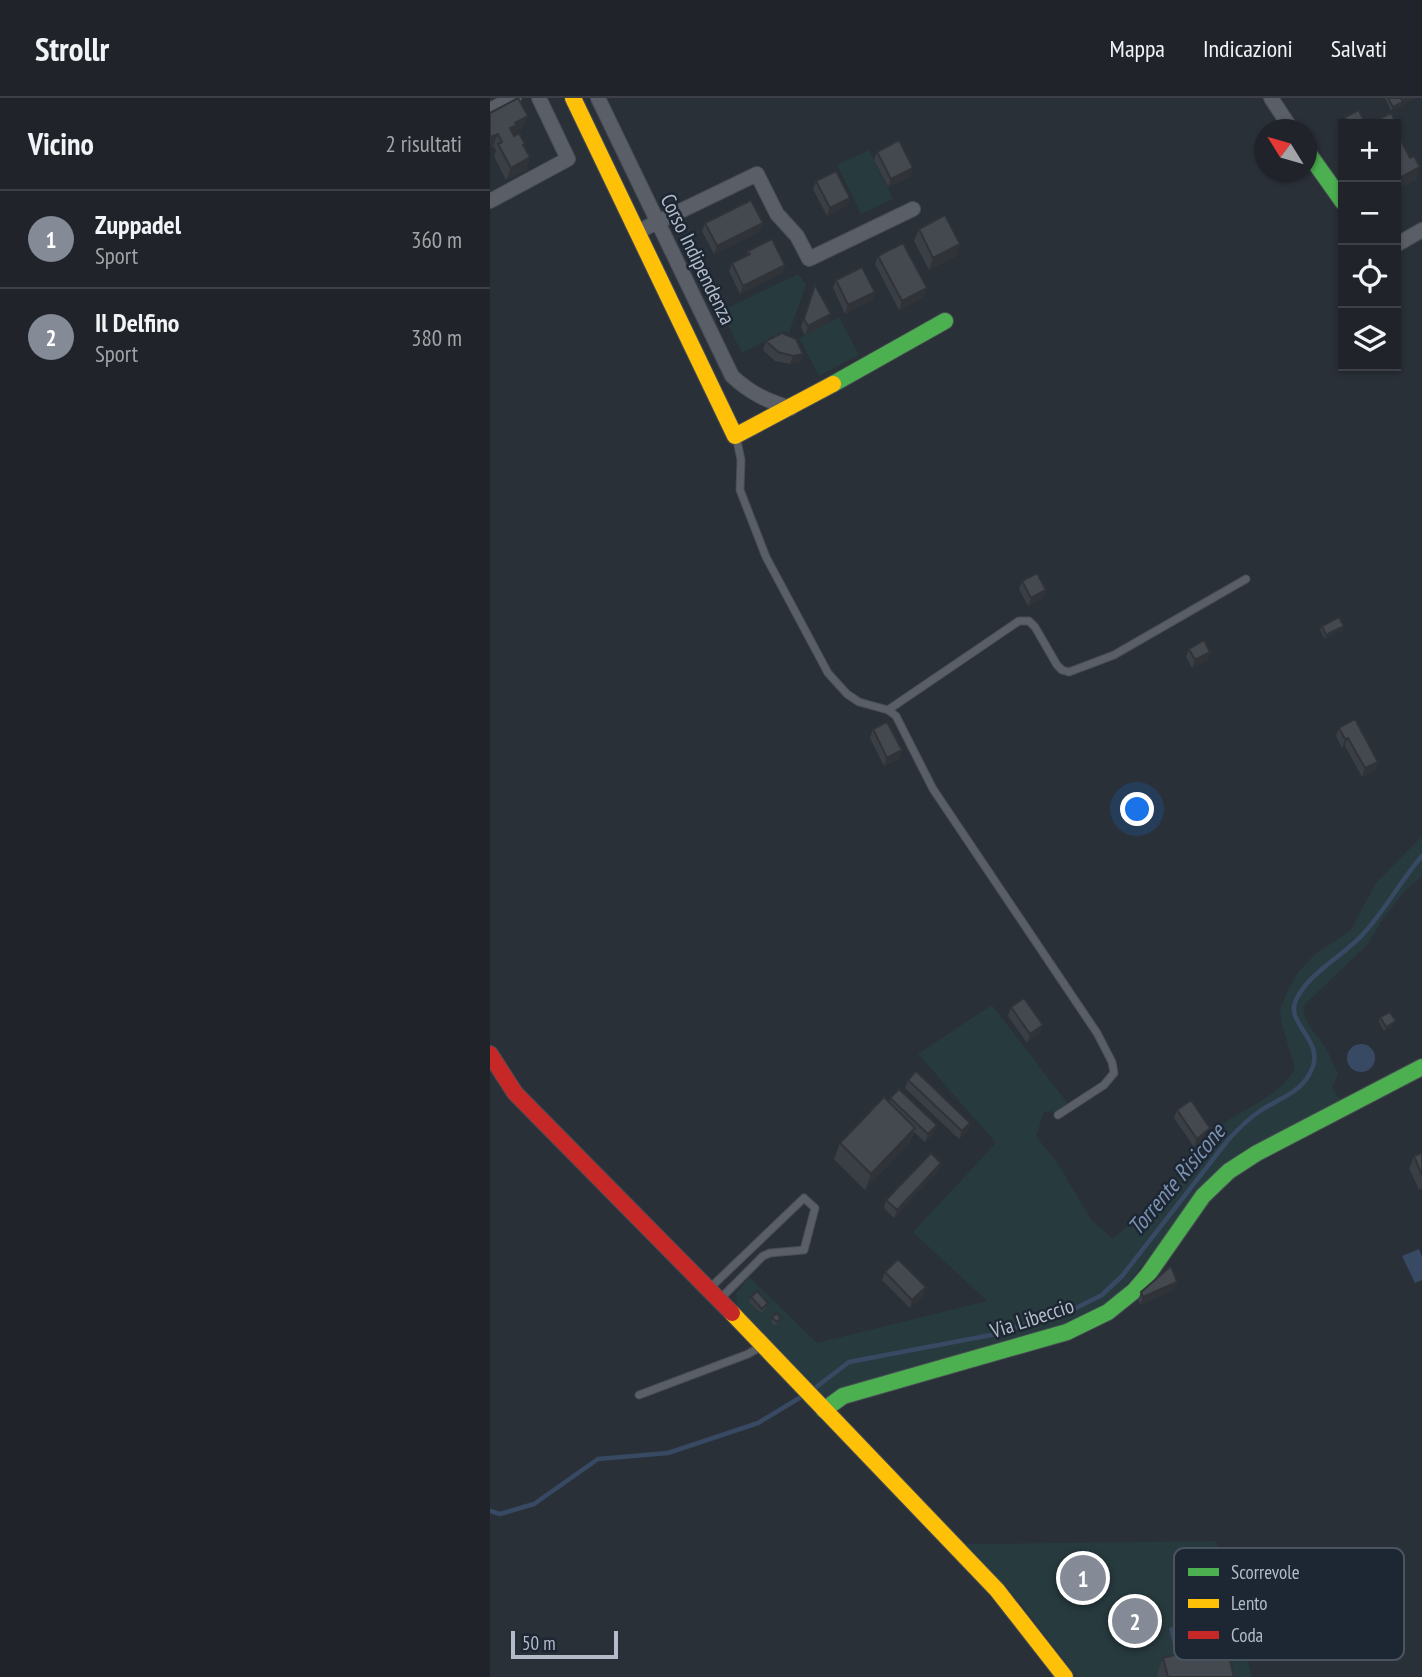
<!DOCTYPE html>
<html lang="it">
<meta charset="utf-8">
<style>
:root{--surface:#20242a;--page:#2d3036;--text:#f1f3f6;--muted:#a2a4a8;--line:#3d4147;--accent:#848b96}
body{margin:0;font-family:"PT Sans Narrow",sans-serif;background:var(--page);color:var(--text)}
.controls{position:absolute;right:21px;top:21px;display:grid;overflow:hidden;border-radius:0px;box-shadow:0 2px 5px #0004}
.controls button{width:63px;height:63px;display:grid;place-items:center;padding:0;border:0;border-bottom:2px solid var(--line);background:var(--surface);color:var(--text);font:35px sans-serif}
.compass{position:absolute;left:764px;top:21px;width:63px;height:63px;border-radius:50%;background:var(--surface);box-shadow:0 2px 5px #0004;rotate:307deg}
.scale{position:absolute;left:21px;bottom:18px;width:107px;box-sizing:border-box;padding-left:7px;border:4px solid #b4bcc9;border-top:0;font-size:19px;line-height:24px;white-space:nowrap;color:#b4bcc9;-webkit-text-stroke:5px #1d2633;paint-order:stroke}
.you{position:absolute;left:648px;top:712px;width:24px;height:24px;margin:-18px;border:5px solid #fff;border-radius:50%;background:#1a73e8;box-shadow:0 0 0 10px #1a73e833}
.badge{display:grid;place-items:center;width:46px;height:46px;border-radius:50%;background:var(--accent);color:#fff;font-size:23px;font-weight:700}
.pin{position:absolute;translate:-50% -50%;border:4px solid #fff;box-shadow:0 2px 7px #0006}
.list{margin:0;padding:0;list-style:none}
h2{display:flex;justify-content:space-between;align-items:center;height:91px;margin:0;padding:0 28px;font-size:30px}
h2 small{font-size:23px;font-weight:400;color:var(--muted)}
.list li{display:grid;grid-template-columns:46px 1fr auto;gap:21px;align-items:center;box-sizing:border-box;height:98px;padding:0 28px;border-top:2px solid var(--line)}
.list b{display:block;font-size:26px;white-space:nowrap}
.list p{margin:0;font-size:23px;white-space:nowrap;color:var(--muted)}
.list em{font-size:23px;font-style:normal;color:var(--muted)}
.icon{flex:none;width:38px;height:38px;fill:none;stroke:currentColor;stroke-width:2;stroke-linecap:round;stroke-linejoin:round}
.map{position:relative;flex:none;width:932px;height:1579px;overflow:hidden}
header{display:flex;align-items:center;gap:42px;box-sizing:border-box;height:98px;padding:0 35px;background:var(--surface);border-bottom:2px solid var(--line)}
header strong{font-size:33px}
nav{display:flex;gap:38px;margin-inline-start:auto;font-size:24px}
main{display:flex}
aside{flex:1;background:var(--surface)}
.map>svg:first-child{display:block}
</style>
<header>
<strong>Strollr</strong>
<nav><a>Mappa</a><a>Indicazioni</a><a>Salvati</a></nav>
</header>
<main>
<aside>
<h2>Vicino<small>2 risultati</small></h2>
<ul class="list">
<li><span class="badge">1</span><div><b>Zuppadel</b><p>Sport</p></div><em>360 m</em></li>
<li><span class="badge">2</span><div><b>Il Delfino</b><p>Sport</p></div><em>380 m</em></li>
</ul>
</aside>
<div class="map">
<svg width="932" height="1579" viewBox="0 0 932 1579">
<rect width="100%" height="100%" fill="#2a3038"/>
<path fill="#273a3e" d="M379,52L403,101L371,116L347,67Z
M308,176L316,186L299,235L294,233L252,255L231,213Z
M349,219L369,257L329,278L309,240Z
M932,738V778L915,793L894,819L877,847L814,907C812,924 827,936 835,949C840,957 843,967 848,976L842,990L851,1003L689,1122L626,1200L572,1229L334,1300L247,1207L246,1195L259,1179L327,1245L497,1203L423,1134L506,1045L428,956L502,907L578,1006L566,1013L554,1014L546,1038L568,1066L602,1123L623,1141L698,1073L702,1064L698,1053C711,1043 723,1032 737,1023C760,1008 793,995 805,970L792,927L790,912L797,894L809,873L825,856L860,833L886,785Z
M726,1443L762,1579H587L527,1501L476,1446Z"/>
<path fill="#384963" d="M857 960a14 14 0 1 1 28 0a14 14 0 1 1-28 0Z
M929,1151L932,1159V1182L925,1185L912,1158Z
M720,1519L725,1539L684,1551L679,1530Z"/>
<g fill="none" stroke-linecap="round" stroke-linejoin="round">
<path stroke="#384963" stroke-width="4.5" d="M325,1290L359,1264L501,1237L580,1213L612,1197L632,1178L738,1042C748,1031 758,1021 770,1013C788,1001 810,995 820,975C838,943 794,926 806,902C819,874 854,858 874,835C896,811 911,782 932,758
M0,1413L10,1416L44,1406L108,1361L178,1355L268,1325L311,1299"/>
<g stroke="#484c53" stroke-width="9">
<path id="lane" d="M246,338L251,362L250,392L276,459L338,575L357,596L369,604L398,612L406,618L443,691L607,935L622,964L624,975L614,987L568,1017
M398,612L529,523H539L545,529L567,567L572,572L579,574L624,557L756,481
M220,1190L314,1100L325,1110L314,1152L280,1155L273,1158L232,1199
M149,1297L258,1256L270,1249"/>
</g>
<g stroke="#484c53" stroke-width="16">
<path id="street" d="M108,0L242,278C260,295 277,303 301,310
M781,0L802,32
M0,12L24,0
M0,103L78,61L49,0
M147,134L267,76L287,116L307,138L319,161L423,111
M906,147L932,132"/>
</g>
<g stroke="#484c53" stroke-width="18">
<path id="fast" d="M816,52L853,104
M343,286L455,223
M334,1312L353,1298L577,1234L618,1214L644,1193L657,1178L713,1098L739,1073L767,1055L932,969"/>
</g>
<g stroke="#484c53" stroke-width="18">
<path id="slow" d="M83,0L245,338L343,286
M242,1215L507,1492L575,1579"/>
</g>
<g stroke="#484c53" stroke-width="18">
<path id="jam" d="M0,956L25,995L242,1215"/>
</g>
<use href="#lane" stroke="#5a5e66" stroke-width="7"/>
<use href="#street" stroke="#5a5e66" stroke-width="14"/>
<use href="#fast" stroke="#4caf50" stroke-width="16"/>
<use href="#slow" stroke="#ffc107" stroke-width="16"/>
<use href="#jam" stroke="#c62828" stroke-width="16"/>
</g>
<path fill="#3a3f45" d="M895,0H926L901,13Z
M0,15L33,30L23,36L34,49L40,59L36,72L16,82L4,58L6,52L3,48L0,50Z
M387,54L423,70L420,78L398,89L384,62Z
M326,83L357,108L337,118L323,91Z
M215,125H273L270,133L224,156L212,133Z
M429,131L466,158L439,172L424,143Z
M258,153L295,167L292,175L250,196L239,173L242,165L256,158Z
M388,158L434,199L409,212L385,166Z
M346,182L385,194L382,202L355,216L343,190Z
M325,187L339,224L315,237L311,229Z
M276,243L313,256L310,264L300,266L285,263L273,252Z
M532,483L556,492L553,500L538,508L529,491Z
M832,528L852,532L835,541L830,532Z
M699,551L717,562L702,570L696,559Z
M849,630L888,664L885,672L872,679L855,648L852,650L846,638Z
M383,631L412,652L409,661L394,668L380,640Z
M521,909L550,935L537,945L518,918Z
M890,919L904,927L894,933L889,924Z
M418,982L480,1025L477,1033L469,1041L415,990Z
M400,1000L444,1035L435,1044L424,1034L419,1046L375,1092L344,1061L350,1045L399,1004Z
M687,1012L717,1038L704,1049L684,1020Z
M932,1055V1090L929,1092L919,1070L924,1058Z
M451,1065L448,1073L404,1120L394,1110L396,1102Z
M395,1174L433,1198L420,1210L392,1182Z
M684,1192L650,1207L648,1202L651,1194Z
M261,1199L277,1209L271,1215L259,1204Z
M282,1220L289,1224L285,1228L281,1224Z
M734,1559L744,1579H668L667,1576L673,1560Z"/>
<path fill="#303338" d="M914,0H926L901,13L903,9L913,4Z
M38,18L33,30L23,36L22,39L20,30L25,25Z
M8,36L3,48L0,50V39Z
M40,59L36,72L16,82L21,70Z
M930,69L926,82L906,92V82Z
M423,70L420,78L398,89L401,81Z
M360,100L357,108L337,118L340,110Z
M273,125L270,133L224,156L227,148Z
M470,146L466,158L439,172L443,160Z
M295,167L292,175L250,196L253,188Z
M437,190L434,199L409,212L412,203Z
M385,194L382,202L355,216L358,207Z
M341,216L339,224L315,237L318,228Z
M313,256L310,264L300,266L303,258Z
M556,492L553,500L538,508L541,500Z
M854,528L852,532L835,541L836,537Z
M720,554L717,562L702,570L705,562Z
M858,640L855,648L852,650L855,641Z
M412,652L409,661L394,668L397,660Z
M888,664L885,672L872,679L875,670Z
M906,923L904,927L894,933L896,929Z
M553,927L550,935L537,945L540,936Z
M480,1025L477,1033L469,1041L472,1033Z
M447,1027L444,1035L435,1044L438,1036Z
M425,1030L419,1046L375,1092L381,1076Z
M720,1030L717,1038L704,1049L707,1041Z
M451,1065L448,1073L404,1120L407,1112Z
M687,1184L684,1192L650,1207L653,1199Z
M436,1189L433,1198L420,1210L422,1202Z"/>
<path fill="#444950" stroke="#303338" stroke-width="2" d="M28,0L38,18L25,25L27,27L20,30L24,38L29,35L35,46L33,47L40,59L21,70L8,46L12,44L8,36L0,39V15Z
M898,0H911L913,4L903,9Z
M869,12L873,21L864,26H859L855,19Z
M901,15L907,26L906,27L879,26Z
M906,33L920,60L924,58L930,69L906,82Z
M409,42L423,70L401,81L387,54Z
M346,73L360,100L340,110L326,83Z
M261,102L273,125L227,148L215,125Z
M455,117L470,146L443,160L429,131Z
M282,141L295,167L253,188L242,165L260,156L258,153Z
M413,145L437,190L412,203L388,158Z
M372,169L385,194L358,207L346,182Z
M325,187L341,216L318,228L314,221Z
M292,235L306,241L313,256L303,258L288,254L276,243Z
M547,475L556,492L541,500L532,483Z
M849,519L854,528L836,537L832,528Z
M714,542L720,554L705,562L699,551Z
M865,621L888,664L875,670L858,640L855,641L849,630Z
M397,624L412,652L397,660L383,631Z
M534,900L553,927L540,936L521,909Z
M900,914L906,923L896,929L890,919Z
M426,973L480,1025L472,1033L418,982Z
M409,991L447,1027L438,1036L400,1000Z
M394,999L425,1030L381,1076L350,1045Z
M701,1002L720,1030L707,1041L687,1012Z
M441,1055L451,1065L407,1112L396,1102Z
M932,1055V1077L924,1058Z
M408,1161L436,1189L422,1202L395,1174Z
M681,1168L687,1184L653,1199L651,1194Z
M267,1193L278,1205L272,1211L261,1199Z
M286,1215L291,1220L287,1224L282,1220Z
M731,1545L734,1559L739,1558L744,1579H678L673,1560Z"/>
<g text-anchor="middle" dominant-baseline="central" stroke-width="5" stroke-linejoin="round" paint-order="stroke">
<g font-size="21" fill="#b4bcc9" stroke="#1d2633">
<text transform="translate(208 161) rotate(64)">Corso Indipendenza</text>
<text transform="translate(542 1220) rotate(-18)">Via Libeccio</text>
</g>
<g font-size="23" font-style="italic" fill="#7c92b1" stroke="#1d2633">
<text transform="translate(686 1081) rotate(-50)">Torrente Risicone</text>
</g>
</g>
<rect x="684" y="1450" width="230" height="112" rx="10" fill="#1d2633" stroke="#4a5360" stroke-width="2"/>
<rect x="698" y="1470" width="31" height="8" fill="#4caf50"/>
<rect x="698" y="1501" width="31" height="9" fill="#ffc107"/>
<rect x="698" y="1533" width="31" height="8" fill="#c62828"/>
<g font-size="19" fill="#b4bcc9">
<text x="741" y="1481">Scorrevole</text>
<text x="741" y="1512">Lento</text>
<text x="741" y="1544">Coda</text>
</g>
</svg>
<div class="controls">
<button>+</button>
<button>−</button>
<button><svg class="icon" aria-label="locate" viewBox="0 0 24 24"><circle cx="12" cy="12" r="6"/><path d="M12 2v4M12 18v4M2 12h4M18 12h4"/></svg></button>
<button><svg class="icon" aria-label="layers" viewBox="0 0 24 24"><path d="M12 4l9 5-9 5-9-5zM3 14l9 5 9-5"/></svg></button>
</div>
<svg class="compass" viewBox="-18 -18 36 36"><path d="M0-13l5 13h-10z" fill="#e53935"/><path d="M0 13l5-13h-10z" fill="#a2a4a8"/></svg>
<div class="scale">50 m</div>
<div class="you"></div>
<div class="pin badge" style="left:593px;top:1480px">1</div>
<div class="pin badge" style="left:645px;top:1523px">2</div>
</div>
</main>
